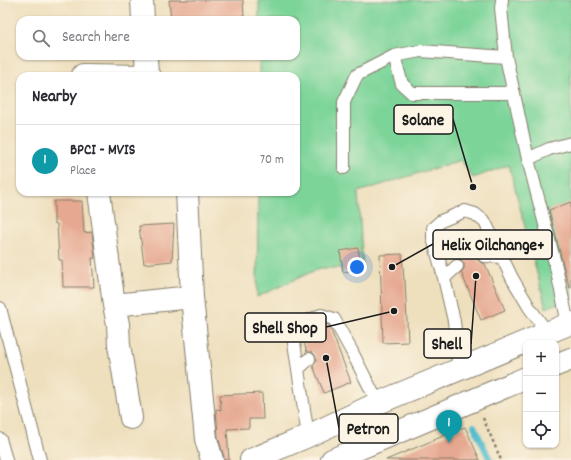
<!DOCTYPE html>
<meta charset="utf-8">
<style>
:root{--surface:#fff;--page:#f7f7f7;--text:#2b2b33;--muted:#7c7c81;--line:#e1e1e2;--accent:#d1495b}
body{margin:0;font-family:Dekko,sans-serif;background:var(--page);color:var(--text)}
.controls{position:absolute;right:12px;bottom:12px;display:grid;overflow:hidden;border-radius:8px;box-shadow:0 1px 3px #0004}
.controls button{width:36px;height:36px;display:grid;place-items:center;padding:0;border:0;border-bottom:1px solid var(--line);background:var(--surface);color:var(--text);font:20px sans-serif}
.you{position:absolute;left:357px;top:267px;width:14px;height:14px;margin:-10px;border:3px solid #fff;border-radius:50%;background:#1a73e8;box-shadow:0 0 0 6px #1a73e833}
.badge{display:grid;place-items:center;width:26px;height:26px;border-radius:50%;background:var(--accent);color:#fff;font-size:13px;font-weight:700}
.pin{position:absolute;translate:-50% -33px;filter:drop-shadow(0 1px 2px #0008)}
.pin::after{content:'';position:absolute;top:21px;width:14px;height:12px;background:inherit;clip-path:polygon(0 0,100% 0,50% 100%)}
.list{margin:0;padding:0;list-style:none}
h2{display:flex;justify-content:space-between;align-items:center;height:52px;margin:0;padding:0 16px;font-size:17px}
h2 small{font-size:13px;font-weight:400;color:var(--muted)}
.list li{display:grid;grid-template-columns:26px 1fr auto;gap:12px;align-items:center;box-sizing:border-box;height:72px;padding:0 16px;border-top:1px solid var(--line)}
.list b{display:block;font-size:15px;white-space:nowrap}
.list p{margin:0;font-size:13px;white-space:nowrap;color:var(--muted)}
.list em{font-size:13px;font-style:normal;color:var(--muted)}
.icon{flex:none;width:22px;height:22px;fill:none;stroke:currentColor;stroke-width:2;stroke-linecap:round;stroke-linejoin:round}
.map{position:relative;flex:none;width:571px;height:460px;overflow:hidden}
.search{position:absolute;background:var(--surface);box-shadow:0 1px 3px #0004;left:16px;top:16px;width:284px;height:44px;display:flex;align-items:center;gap:10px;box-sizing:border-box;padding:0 14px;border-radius:12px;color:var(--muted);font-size:15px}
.panel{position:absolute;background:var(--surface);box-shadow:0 1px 3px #0004;left:16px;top:72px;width:284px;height:124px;border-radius:12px}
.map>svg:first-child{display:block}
</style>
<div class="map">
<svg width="571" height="460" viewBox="0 0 571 460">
<rect width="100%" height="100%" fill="#fcf5e5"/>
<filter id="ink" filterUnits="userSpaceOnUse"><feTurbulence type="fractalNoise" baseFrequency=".025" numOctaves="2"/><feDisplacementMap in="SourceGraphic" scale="8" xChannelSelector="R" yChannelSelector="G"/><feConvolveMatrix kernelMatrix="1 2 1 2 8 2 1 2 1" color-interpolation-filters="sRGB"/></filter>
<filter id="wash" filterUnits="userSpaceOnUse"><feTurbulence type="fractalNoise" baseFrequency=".012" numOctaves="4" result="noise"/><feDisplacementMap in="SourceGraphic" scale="16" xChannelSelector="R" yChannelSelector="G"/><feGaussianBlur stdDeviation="0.9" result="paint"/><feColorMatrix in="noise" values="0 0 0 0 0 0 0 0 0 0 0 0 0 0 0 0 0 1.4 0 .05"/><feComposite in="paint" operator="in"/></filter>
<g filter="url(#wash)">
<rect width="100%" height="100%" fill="#eedfbd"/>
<path fill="#7cd499" stroke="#4c785a" d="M259,0H571V298L546,308L509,165L473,178L461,160L358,192L363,268H320L257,297L258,192H296V76H259V56H296V20H259Z"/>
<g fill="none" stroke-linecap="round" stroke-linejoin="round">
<path stroke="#52bdcd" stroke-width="6" d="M474,426L490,460"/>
</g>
<g id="blocks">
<path fill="#e6a890" d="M169,0H243L244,16L206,19V20H171Z
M54,201H82L84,233L92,232L95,258H92L94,287H63L62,260H59L57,224L54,223Z
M571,202V288H570L566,276L549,210Z
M174,224L172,261L144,264L139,226Z
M472,231L480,250L478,252L477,255V259L480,262L485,264L505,310L481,320L461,272L464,269V264L462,261L460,259H456L449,241Z
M358,248L362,269L343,272L340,251Z
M402,254L404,280H405L408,342L383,343L380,255Z
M325,324L329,325L351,382L324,393L313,366L316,362V357L314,354L312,352H307L302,337L305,332Z
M262,393L263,419H249V428L227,429L229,460H224V457L218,437L216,409L221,410L220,395Z
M465,427L480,460H386Z"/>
</g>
</g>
<g filter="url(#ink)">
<use href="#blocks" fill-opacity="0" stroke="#857e6c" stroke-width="1"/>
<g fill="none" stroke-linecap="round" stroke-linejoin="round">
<g stroke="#857e6c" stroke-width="14">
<path id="service" d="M502,0L501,8L506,57L528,159L556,267L568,324
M394,56L402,84L412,93H514
M528,159L549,149L571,143
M344,168V102L357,75L394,56L420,51L506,57
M484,256L502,257
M444,278L457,266
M0,308L40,460
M298,369L309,359
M459,370L454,321L444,278L433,238V228L441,221L465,211L475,214L485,222L512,278L529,307L547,332
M308,436L293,336L301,324L321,315L334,319L351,350L378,403
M0,439L6,460"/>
</g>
<g stroke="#857e6c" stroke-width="24">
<path id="minor" d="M142,0L143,20
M146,56L147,76
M83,76V75L149,76
M99,192L114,305L118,324L119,345L131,418
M187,192L192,297L206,439L212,460
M114,305L192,297"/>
</g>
<g stroke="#857e6c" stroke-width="24">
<path id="primary" d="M556,365L571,359
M251,460L308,436L378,403L571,323
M332,460L526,378"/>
</g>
<path stroke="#857e6c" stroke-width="2.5" stroke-dasharray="3 3" stroke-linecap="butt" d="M483,418L501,460"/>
<use href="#service" stroke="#fff" stroke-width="12"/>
<use href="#minor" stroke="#fff" stroke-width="22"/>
<use href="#primary" stroke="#fff" stroke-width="22"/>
</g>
</g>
<path fill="none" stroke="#1c1c1c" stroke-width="1.5" d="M473 187L453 119M392 267L433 244M394 311L326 327M476 276L471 344M326 358L339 428"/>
<g fill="#1c1c1c" stroke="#fcf5e5" stroke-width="1.5">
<circle cx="473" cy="187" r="4"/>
<circle cx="392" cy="267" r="4"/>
<circle cx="394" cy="311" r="4"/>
<circle cx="476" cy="276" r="4"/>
<circle cx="326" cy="358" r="4"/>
</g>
<g fill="#fcf5e5" stroke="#1c1c1c" stroke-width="1.5">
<rect x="394" y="105" width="59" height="29" rx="4"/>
<rect x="433" y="230" width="119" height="29" rx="4"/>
<rect x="245" y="313" width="81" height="29" rx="4"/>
<rect x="424" y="329" width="47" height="29" rx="4"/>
<rect x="339" y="414" width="59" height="29" rx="4"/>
</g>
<g font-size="17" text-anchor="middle" font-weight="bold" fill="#1c1c1c">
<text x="423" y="125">Solane</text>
<text x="493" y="250">Helix Oilchange+</text>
<text x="285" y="333">Shell Shop</text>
<text x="447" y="349">Shell</text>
<text x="368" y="434">Petron</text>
</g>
</svg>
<div class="controls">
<button>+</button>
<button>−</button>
<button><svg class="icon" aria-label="locate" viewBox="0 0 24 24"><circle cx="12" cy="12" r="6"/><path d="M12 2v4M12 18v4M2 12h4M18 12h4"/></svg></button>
</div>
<div class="you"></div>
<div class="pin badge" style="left:449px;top:443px;background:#0f9aa8">1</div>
<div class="search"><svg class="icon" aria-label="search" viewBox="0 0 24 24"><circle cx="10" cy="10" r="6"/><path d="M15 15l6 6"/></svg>Search here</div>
<section class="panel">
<h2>Nearby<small></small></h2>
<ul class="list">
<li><span class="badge" style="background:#0f9aa8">1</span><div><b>BPCI - MVIS</b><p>Place</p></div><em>70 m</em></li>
</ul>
</section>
</div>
